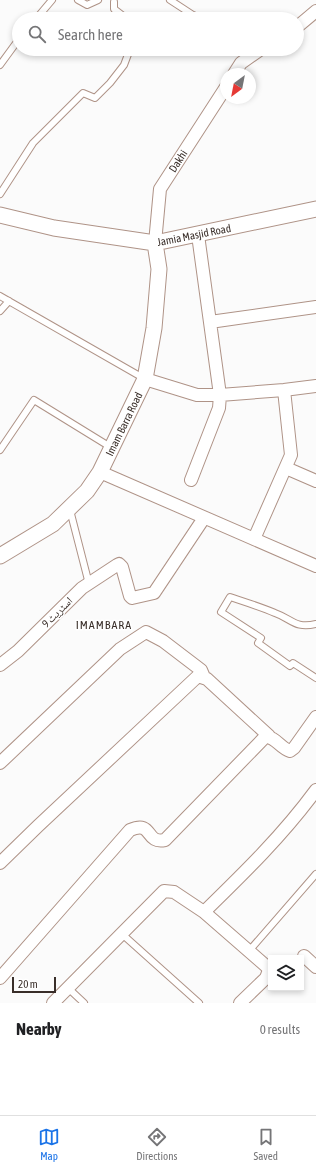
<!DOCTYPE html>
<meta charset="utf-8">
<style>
:root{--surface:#fff;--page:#f6f6f6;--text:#202124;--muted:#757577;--line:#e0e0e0;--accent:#1a73e8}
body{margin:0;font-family:"Asap Condensed","Noto Naskh Arabic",sans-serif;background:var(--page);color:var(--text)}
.controls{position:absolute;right:12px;bottom:12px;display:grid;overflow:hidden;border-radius:0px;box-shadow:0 2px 6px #0003}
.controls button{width:36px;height:36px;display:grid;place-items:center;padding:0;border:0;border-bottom:1px solid var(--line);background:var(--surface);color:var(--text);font:20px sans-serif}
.compass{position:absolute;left:220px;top:68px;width:36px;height:36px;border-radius:50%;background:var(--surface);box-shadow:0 2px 6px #0003;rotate:212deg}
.scale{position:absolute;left:12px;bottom:10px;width:44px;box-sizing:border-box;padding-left:4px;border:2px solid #392e29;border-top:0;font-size:11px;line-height:14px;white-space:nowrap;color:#392e29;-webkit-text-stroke:3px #fff;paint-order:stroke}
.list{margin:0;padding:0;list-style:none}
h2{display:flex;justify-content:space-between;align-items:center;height:52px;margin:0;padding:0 16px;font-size:17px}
h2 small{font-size:13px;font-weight:400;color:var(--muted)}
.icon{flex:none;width:22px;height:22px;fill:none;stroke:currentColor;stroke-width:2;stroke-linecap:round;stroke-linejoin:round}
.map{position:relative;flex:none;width:316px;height:1003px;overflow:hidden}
.search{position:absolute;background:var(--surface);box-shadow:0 2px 6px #0003;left:12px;right:12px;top:12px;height:44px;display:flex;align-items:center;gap:10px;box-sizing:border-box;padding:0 14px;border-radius:22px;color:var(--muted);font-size:15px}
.sheet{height:112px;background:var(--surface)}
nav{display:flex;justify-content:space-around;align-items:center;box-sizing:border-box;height:56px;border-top:1px solid var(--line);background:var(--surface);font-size:11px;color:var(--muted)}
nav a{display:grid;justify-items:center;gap:2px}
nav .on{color:var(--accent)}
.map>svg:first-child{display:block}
</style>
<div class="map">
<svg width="316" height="1003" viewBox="0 0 316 1003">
<rect width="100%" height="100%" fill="#fbfbfb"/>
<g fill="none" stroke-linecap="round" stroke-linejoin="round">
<g stroke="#af9387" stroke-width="8">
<path id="service" d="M78,0L87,5L98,0
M170,0L193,15L202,19
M114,2V9L127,19
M36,19L52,0
M0,65L19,39
M0,194L33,143L83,93L95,98L110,83L124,65L130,49
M0,296L145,379
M0,311L9,301
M0,450L34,400L112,448
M70,510L89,584
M316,624C295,629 292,619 275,613C261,607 245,602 230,597L221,612L261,638L258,643L290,666L293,663L316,678
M122,934L199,1003
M249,951L316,874
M68,988L84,1003"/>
</g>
<g stroke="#af9387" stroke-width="14">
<path id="minor" d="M297,27L316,11
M234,74L241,63L261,49
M155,243L160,189L226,87
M210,322L316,307
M145,379L197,395H220L284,390L316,386
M286,468L316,481
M100,472L316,566
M191,480L219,408L220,395L198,235
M254,539L291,455L284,390
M0,665L18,651L82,588L117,565L119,564L122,567L130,596L132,598L154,593L204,518
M0,763L120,649L146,632L163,641L201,670L204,677
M0,863L38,826L198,676L207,679L269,736
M204,912C244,873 283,835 316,790
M304,956L316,967
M0,978L130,830C154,820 144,844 165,840L265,737C275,736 280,748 290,751L294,748L316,717
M53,1003L164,891L174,892L204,912L266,966L269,970L266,978L240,1003"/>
</g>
<g stroke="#af9387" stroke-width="17">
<path id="tertiary" d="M0,215L54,228L155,243L316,209
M0,556L53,524L87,491L100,472L145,379L154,328L159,269L155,243"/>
</g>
<use href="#service" stroke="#fff" stroke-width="6"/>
<use href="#minor" stroke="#fff" stroke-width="12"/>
<use href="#tertiary" stroke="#fff" stroke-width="15"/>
</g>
<g text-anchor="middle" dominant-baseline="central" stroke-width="3" stroke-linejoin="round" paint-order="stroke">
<g font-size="11" fill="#392e29" stroke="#fff">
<text transform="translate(178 161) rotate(-57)">Dakhi</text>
<text transform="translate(194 235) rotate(-11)">Jamia Masjid Road</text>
<text transform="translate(124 424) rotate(-64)">Imam Barra Road</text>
<text transform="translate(57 612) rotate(-45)">اسٹریٹ 9</text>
</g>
<g font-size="12" letter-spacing="1" fill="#392e29" stroke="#fff">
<text x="104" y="625">IMAMBARA</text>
</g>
</g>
</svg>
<div class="controls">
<button><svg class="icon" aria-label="layers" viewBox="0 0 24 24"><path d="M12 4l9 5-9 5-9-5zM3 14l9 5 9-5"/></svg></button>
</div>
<svg class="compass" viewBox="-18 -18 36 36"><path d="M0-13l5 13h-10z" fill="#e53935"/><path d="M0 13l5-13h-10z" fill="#757577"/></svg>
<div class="scale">20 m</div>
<div class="search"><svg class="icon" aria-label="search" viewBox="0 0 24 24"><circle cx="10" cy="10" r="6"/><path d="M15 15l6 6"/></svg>Search here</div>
</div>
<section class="sheet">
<h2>Nearby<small>0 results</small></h2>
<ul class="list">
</ul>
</section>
<nav>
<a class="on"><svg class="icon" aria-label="map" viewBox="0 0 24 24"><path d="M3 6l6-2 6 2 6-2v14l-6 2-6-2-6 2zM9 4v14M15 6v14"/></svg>Map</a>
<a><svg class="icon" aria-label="directions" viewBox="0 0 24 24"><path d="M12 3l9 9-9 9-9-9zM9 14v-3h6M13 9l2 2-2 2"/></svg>Directions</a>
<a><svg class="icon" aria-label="saved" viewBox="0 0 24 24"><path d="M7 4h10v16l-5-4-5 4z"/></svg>Saved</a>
</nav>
